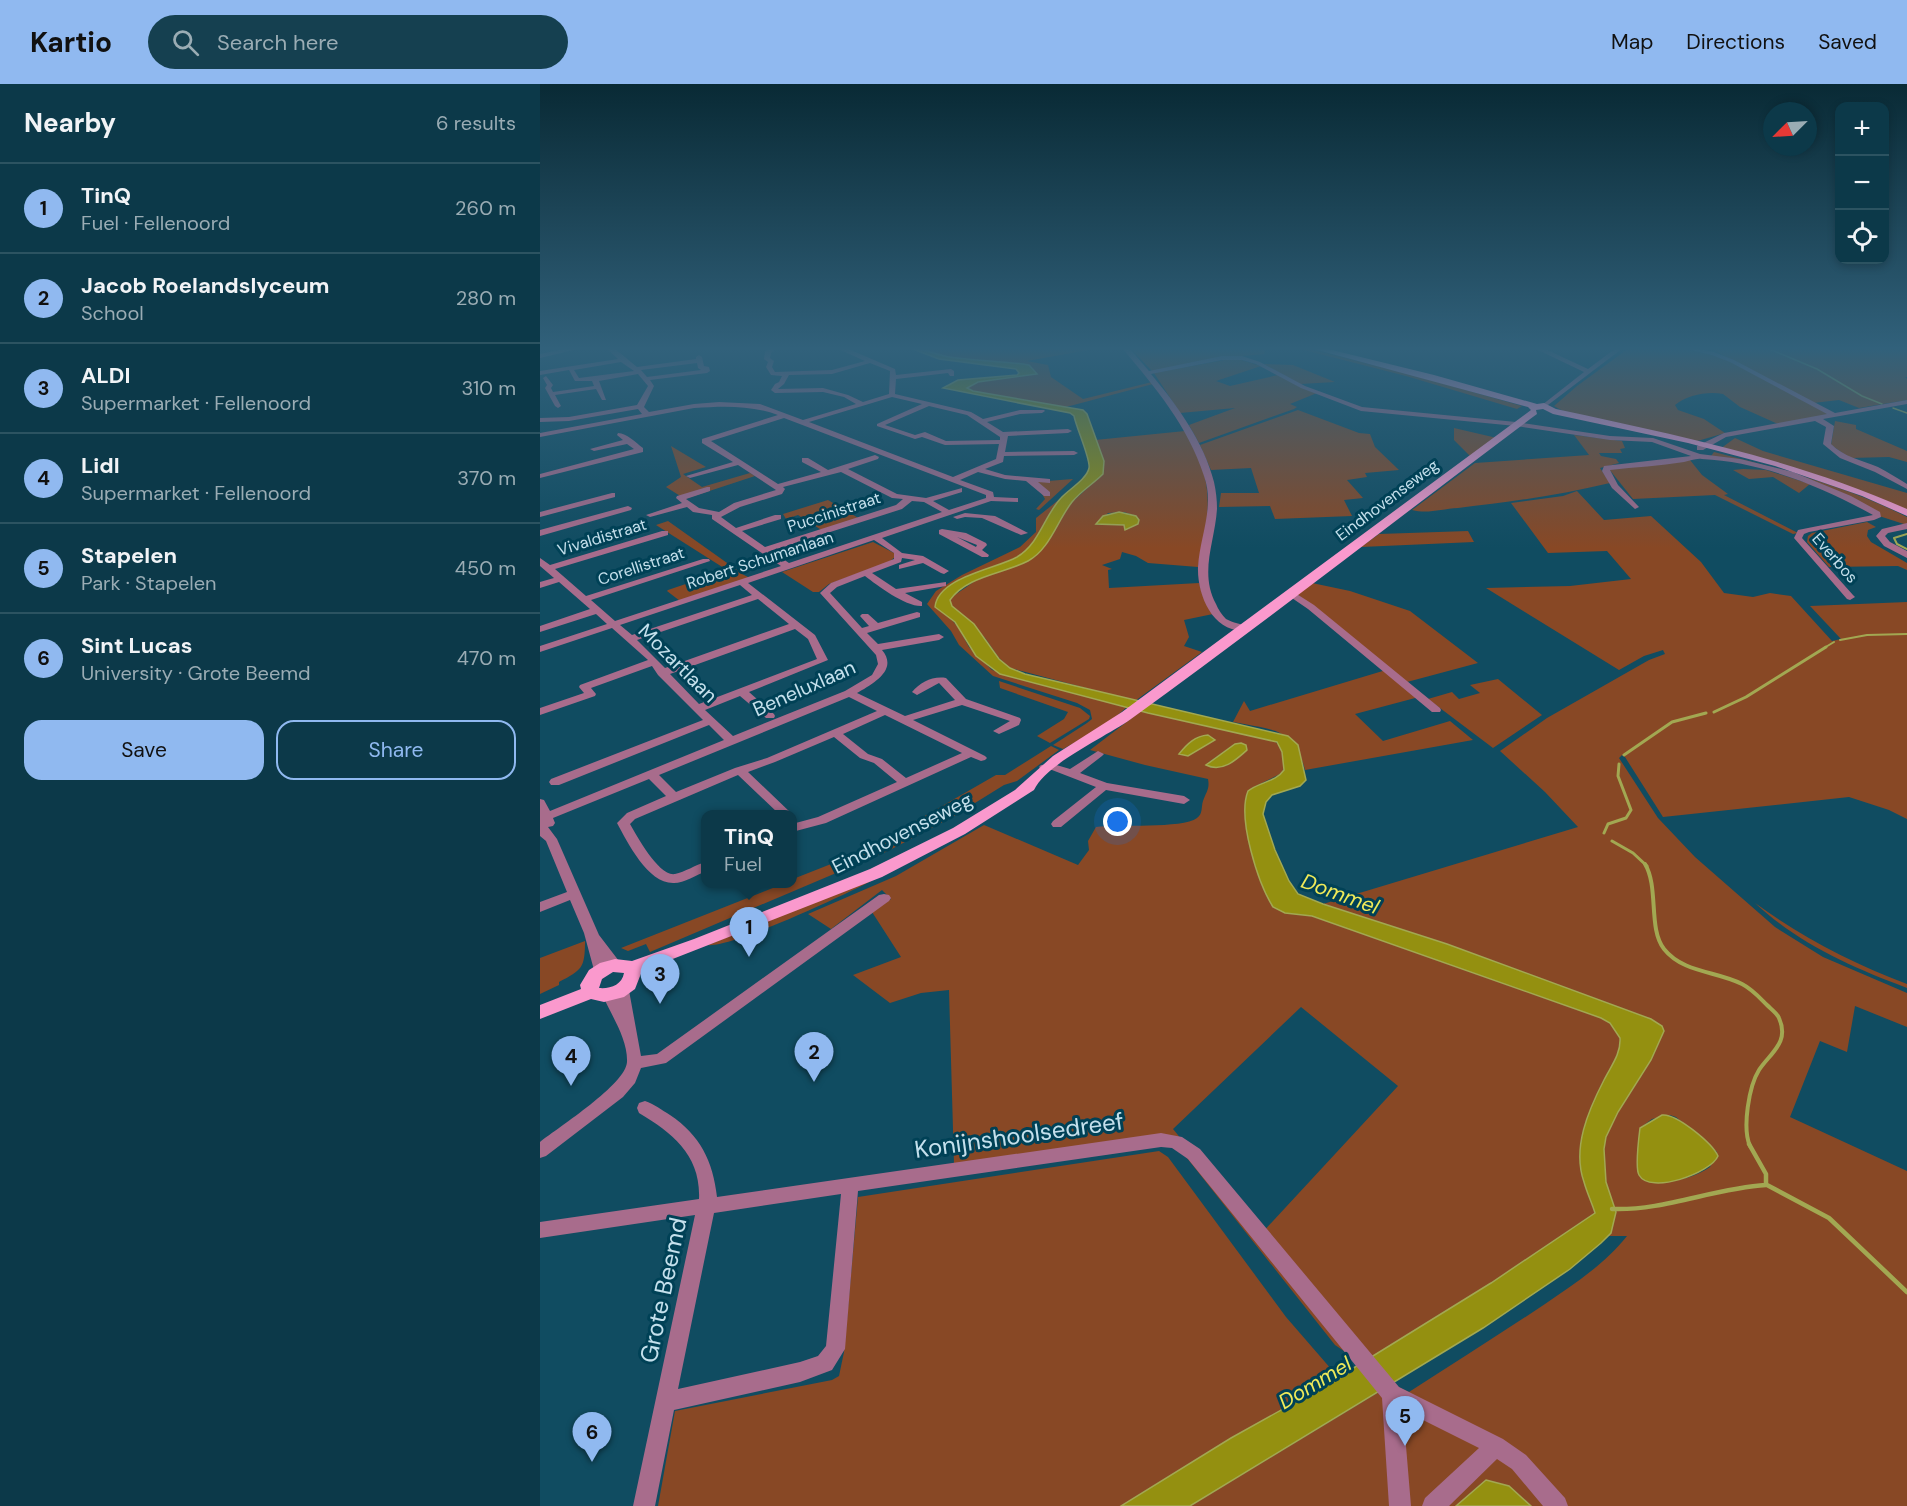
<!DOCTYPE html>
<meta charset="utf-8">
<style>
:root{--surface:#0c3949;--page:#154050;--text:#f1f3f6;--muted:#9aacb4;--line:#2c5361;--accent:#90b9f0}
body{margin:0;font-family:"DM Sans",sans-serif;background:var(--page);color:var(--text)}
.controls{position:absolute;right:18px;top:18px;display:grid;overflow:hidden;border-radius:12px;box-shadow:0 3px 9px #0003}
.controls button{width:54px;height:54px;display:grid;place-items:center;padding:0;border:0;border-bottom:2px solid var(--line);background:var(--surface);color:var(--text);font:30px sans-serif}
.compass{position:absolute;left:1223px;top:18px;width:54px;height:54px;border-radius:50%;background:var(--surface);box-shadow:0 3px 9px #0003;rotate:246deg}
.you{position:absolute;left:578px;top:738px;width:21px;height:21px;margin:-15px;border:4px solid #fff;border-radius:50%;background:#1a73e8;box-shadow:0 0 0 9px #1a73e833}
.badge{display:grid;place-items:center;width:39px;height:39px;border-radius:50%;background:var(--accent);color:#111;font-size:20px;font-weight:700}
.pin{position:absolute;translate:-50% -50px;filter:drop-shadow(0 2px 3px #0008)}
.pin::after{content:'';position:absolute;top:32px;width:21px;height:18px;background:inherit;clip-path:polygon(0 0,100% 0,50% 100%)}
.popup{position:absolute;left:161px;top:726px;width:96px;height:78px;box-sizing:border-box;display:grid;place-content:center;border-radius:12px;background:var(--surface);filter:drop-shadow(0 2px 4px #0005);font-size:20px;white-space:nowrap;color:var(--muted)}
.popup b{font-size:22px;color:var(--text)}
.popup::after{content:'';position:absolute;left:50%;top:100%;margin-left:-12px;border:12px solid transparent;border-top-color:var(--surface)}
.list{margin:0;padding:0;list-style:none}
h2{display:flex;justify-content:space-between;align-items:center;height:78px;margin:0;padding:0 24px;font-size:26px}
h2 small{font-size:20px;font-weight:400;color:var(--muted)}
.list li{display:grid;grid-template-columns:39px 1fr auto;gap:18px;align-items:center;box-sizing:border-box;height:90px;padding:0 24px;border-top:2px solid var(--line)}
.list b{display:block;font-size:22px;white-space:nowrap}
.list p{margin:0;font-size:20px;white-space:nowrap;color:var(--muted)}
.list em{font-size:20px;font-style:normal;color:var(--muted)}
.actions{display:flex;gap:12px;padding:18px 24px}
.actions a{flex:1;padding:14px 0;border:2px solid var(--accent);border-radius:18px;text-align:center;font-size:21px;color:var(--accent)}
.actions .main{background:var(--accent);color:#111}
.icon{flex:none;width:33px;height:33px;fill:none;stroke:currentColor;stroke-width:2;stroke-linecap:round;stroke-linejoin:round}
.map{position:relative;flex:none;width:1367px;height:1422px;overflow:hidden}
header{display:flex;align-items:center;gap:36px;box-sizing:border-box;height:84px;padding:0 30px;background:var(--accent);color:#111}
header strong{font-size:28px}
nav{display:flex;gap:33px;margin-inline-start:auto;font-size:21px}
.search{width:420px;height:54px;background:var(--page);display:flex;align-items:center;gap:15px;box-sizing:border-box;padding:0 21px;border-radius:33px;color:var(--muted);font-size:22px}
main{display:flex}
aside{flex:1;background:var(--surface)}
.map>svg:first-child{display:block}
</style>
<header>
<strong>Kartio</strong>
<div class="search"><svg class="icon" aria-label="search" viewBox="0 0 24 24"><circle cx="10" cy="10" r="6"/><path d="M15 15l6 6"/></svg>Search here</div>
<nav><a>Map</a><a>Directions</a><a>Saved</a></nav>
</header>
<main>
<aside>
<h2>Nearby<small>6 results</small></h2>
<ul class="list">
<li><span class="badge">1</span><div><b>TinQ</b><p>Fuel · Fellenoord</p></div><em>260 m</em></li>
<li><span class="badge">2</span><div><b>Jacob Roelandslyceum</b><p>School</p></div><em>280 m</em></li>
<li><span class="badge">3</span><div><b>ALDI</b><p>Supermarket · Fellenoord</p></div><em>310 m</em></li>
<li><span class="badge">4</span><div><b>Lidl</b><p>Supermarket · Fellenoord</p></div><em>370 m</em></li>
<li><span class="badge">5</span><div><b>Stapelen</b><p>Park · Stapelen</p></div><em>450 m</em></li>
<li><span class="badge">6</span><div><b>Sint Lucas</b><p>University · Grote Beemd</p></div><em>470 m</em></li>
</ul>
<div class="actions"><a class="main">Save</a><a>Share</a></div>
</aside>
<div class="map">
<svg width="1367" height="1422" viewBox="0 0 1367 1422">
<rect width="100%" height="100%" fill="#104c61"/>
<path fill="#884825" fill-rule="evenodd" d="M379,264H559L487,277L508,281L511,293L543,315L612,298L613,300L526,323L433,307L427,303L438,298L497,290L489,281L460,280L408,273Z
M590,264H726L724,270L691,273L612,287Z
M756,264H766L869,290L982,322L977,325L866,292Z
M1089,264H1139L1182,273L1290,331L1238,340L1200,323L1183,310C1168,307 1147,311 1135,321L1138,326L1164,335L1185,349L1154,358L1023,327L1014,322L1037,302Z
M1367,264V293H1365L1367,295V316L1319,324L1299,316L1273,319L1171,265Z
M695,274L721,282L676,297L690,302L738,291L777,309L750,320L757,323L754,325L659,359L649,341L695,324L640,329L614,289Z
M724,280L753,281L795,298L760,300Z
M758,326L819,349L830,350L835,363L859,386L825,389L827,393L807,396L823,414L804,416L812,432L735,435L730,422L679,423L681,409H719L711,384L671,386L660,361Z
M1295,337L1316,341V345L1367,367V378L1349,373L1310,374L1291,361Z
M914,344L957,354L930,372L914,356Z
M645,347C676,397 670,429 658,483L608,479L596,472L582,468L580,475L562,481L572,485L568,486L569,504L659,499L663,512L673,530L644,536L649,553L644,562L662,568L595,617L470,584L459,574L445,554L412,522L410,516L412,513L435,497L494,473L508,456L530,420L563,390L564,377L555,356ZM584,428L596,432L585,445L584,441H557L568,429Z
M1034,351L1082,357L1085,364L1080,365L1082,369H1059L1061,372L1076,375L1079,379L1060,384L1070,399C1020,411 970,418 918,424C901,425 888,430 872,426L935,379L1049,371Z
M1195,354L1223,367L1367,409V428L1334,412L1180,365Z
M131,362L166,383L143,390L162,403L210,389L215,392L145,415L126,403L141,393Z
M1174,368C1240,385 1306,402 1367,433V441L1339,432L1255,390L1171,372Z
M1150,376L1162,391L1188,410L1184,411L1258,449L1253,450L1175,411L1093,415L1069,385Z
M1203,385L1226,386L1270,400L1259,409L1233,393L1209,395L1193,386Z
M533,395L499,426L496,425L505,415L495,398Z
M1037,407L1064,436L1111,432L1161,478L1184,509L1213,513L1230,509L1251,512L1292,557L1301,555L1270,522L1367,518V735L1349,726L1309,713L1123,733L1085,673L1082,671L1079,674L1118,734L1155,773L1235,843L1283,873L1367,909V943L1315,922L1307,968L1280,957L1250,1033L1367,1087V1422H650L852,1300L869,1308C914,1279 960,1250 1005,1220C1034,1200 1065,1180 1087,1152H1069L1076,1128L1066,1098L1064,1065L1066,1053L1078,1028L1111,976L1124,947L907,860L783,820L1038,743L1005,708L960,667L1007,634L1109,576L1125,570L1123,566L1104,572L1079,586L946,504L1030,502L1091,495L1067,467L1008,469L971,419L1023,412ZM1130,1031L1136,1033L1177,1068L1170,1083C1151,1096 1124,1101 1102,1094L1098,1087L1100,1044L1112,1035Z
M521,414L492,460L479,472L423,495L400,510L411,535L418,543L429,563L452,586L587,623L565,642L523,665L513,661L547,639L552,635L550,626L537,619L453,592L419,561L411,547L387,520L396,507L422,491L480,463L496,448V434Z
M288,416L320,435L283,447L258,431L246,435L243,430Z
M128,437L204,491L210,494L140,517L127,507L128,506L187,486L116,441Z
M1327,438L1336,443L1328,446L1327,452L1331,458L1367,479V486L1358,482L1289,483L1267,458L1268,452L1272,449Z
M928,447L934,458L821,463L839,450Z
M333,458L354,469L355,473L349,478L289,500L279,508H273L242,488Z
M772,499L810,507L870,527L938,579L867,598L757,510Z
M846,586L879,613L815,630L843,657L910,637L933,656L765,686C754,643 732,646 693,638L704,617L710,627Z
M958,595L1002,631L953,664L888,615L912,608L919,615L940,609L930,601Z
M459,597L540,624L550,632L549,635L510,659L497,652L524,635L528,628L460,604Z
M601,627L732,656C744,662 747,677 742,689L712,704V767L730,818L745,829L772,832L1061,934L1070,939L1080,954C1081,970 1071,982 1064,996C1048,1027 1032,1064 1044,1098C1047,1109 1052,1119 1055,1129L951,1199L822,1279L795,1261L632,1055L414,1080L409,906L381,909L350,919L313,891L361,873L332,828L351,815L342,806L291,845L268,830L356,792L444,741L538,781L549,766L548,757L556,743C578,740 642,745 657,734C663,730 661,723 663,717C666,708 670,705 668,695L605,681L550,666ZM695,660L707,666L688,681L671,684L669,678ZM761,923L858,1002L720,1151L633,1045Z
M511,662L519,666L477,697L464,701L414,732L348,767L110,868L106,860L88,867L81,864L243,800H252L253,795L324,767L456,691H465Z
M346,789C321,804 190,865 168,861Z
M1215,819C1263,854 1312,879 1367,900V904C1311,883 1259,860 1215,819Z
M45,857C45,884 42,886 19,898V901L0,910V874Z
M619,1067L628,1073L746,1233L798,1293L581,1422H118L135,1327L292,1296L299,1292L304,1268L318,1113Z"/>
<path fill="#949010" stroke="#a2a852" stroke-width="1.5" d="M370,264C384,264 396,271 410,273C437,277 463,277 489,281L497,290L438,298L427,304L433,307L543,326L547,330L564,377L563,390C553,400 541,407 532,418C517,437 510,465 488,477C463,490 427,492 410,516L412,522L434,540L459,575L470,584L485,590L748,652L758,661L766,696L760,702L732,711L726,718L723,730L735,766L749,797L758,810L783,820L907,860L1111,935L1122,942L1124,947L1111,976L1078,1028L1066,1053L1064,1065L1066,1098L1076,1128L1071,1149L1061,1159L1030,1185L943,1244L650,1422H581L691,1354L786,1301L951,1199L1055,1129C1052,1119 1047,1109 1044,1098C1032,1064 1048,1027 1064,996C1071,982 1081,970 1080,954L1070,939L1061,934L772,832L745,829L733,823C718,799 697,734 708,707C719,698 736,698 744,686L742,668L737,658L608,629L460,590L436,572L415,538L395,523C398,493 456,485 477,473C500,459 504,432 521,414C528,406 547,395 549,384C551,376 536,343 534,332L530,329L403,304L418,296L477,291L479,289L476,285L399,275Z
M579,428L596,432L599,436L598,440L585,446L584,441L556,440L563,432Z
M668,651L675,656L648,672L639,670C647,660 655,652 668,651Z
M701,659L706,661L707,666C696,676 682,689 666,681L695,660Z
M1122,1031C1136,1029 1172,1059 1178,1072C1171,1089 1110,1111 1099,1091C1095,1084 1099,1052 1100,1044Z
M946,1396L969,1402L991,1422H916Z"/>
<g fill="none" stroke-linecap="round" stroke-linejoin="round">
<path stroke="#a2a852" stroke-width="1.5" d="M1227,264L1277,285L1322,312L1342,320
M1353,324L1367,329"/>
<path stroke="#a2a852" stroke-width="2" d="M1367,450L1354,454L1357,460L1367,465
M1300,556L1327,551L1367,550
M1284,564L1294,558"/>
<path stroke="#a2a852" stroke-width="3" d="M1174,628L1206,613L1286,563
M1084,671L1132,638L1166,629
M1064,749L1068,740L1086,734L1091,726L1078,692L1079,680
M1072,757L1093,769L1107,782"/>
<path stroke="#a2a852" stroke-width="4" d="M1105,780C1119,803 1108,845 1124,865C1143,889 1177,887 1202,900C1212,905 1219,913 1227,921C1231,925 1237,929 1239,934C1250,959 1230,969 1219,986C1209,1002 1202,1044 1210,1062"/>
<path stroke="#a2a852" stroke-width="4.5" d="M1227,1101L1289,1134L1367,1208
M1072,1125C1124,1127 1174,1104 1226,1101V1090L1209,1060"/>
<path fill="#a86c8c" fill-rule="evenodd" d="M28,264H42L0,274V270Z
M66,264H74L97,283L156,275V273L159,271L162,273L164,282L169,283L170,287L167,289L110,296L114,302L104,323L109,328L154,320L179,318L220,320L263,336L316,320L304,313L283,308L235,309L231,306L235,300L239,298L242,292L231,291L226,283L228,278L224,275L225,268L229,264H237L231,269L230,274L234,277L232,283L235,288L292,286L325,277L296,264H306L355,285L356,291L411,285L414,287V292H410L408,289L356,295L355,310L431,328L443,335L480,326H504L505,327L502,329L480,330L447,338L463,348L528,345L532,347L528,349L468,352L465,368L534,367L538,369L534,371L464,372L463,378L445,385L465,391L510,395V399L498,398L510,408V412H504L486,397L465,395L438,388L420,396L453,408L454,413L475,414H478V418L451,417L342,454L362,469L383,472L409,487L404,490L401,489L383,479L359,485V481L375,476L362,474L361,478L332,489L356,505L406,498V502L365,509L382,518V522C366,523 338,502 325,492L297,503L290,509L322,544L329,542L320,532L322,530H328L338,539L377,528L380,529V533L327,549L338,560L399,550L404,553L399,556L342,566C359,586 332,600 317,609L365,632L415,616L399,599L377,611L372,608C381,598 392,592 406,594L426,615L480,634L481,636L479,641L459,650L453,647L470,637L422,621L373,636L445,672L447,674L445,676L441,677L431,673L286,739L252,748V740L278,733L357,698L334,679L320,674L294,653L235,678L208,688L252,730H239L198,691L95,735L90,740C97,752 119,793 135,790C145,788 155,781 166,778V787C157,791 144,799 134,799C108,800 88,759 77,739L87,729L126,712L109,695L13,734L15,739L13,742L8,743L17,755L59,851L82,881L80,885C74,887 71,885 67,880L68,886L66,890L61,891L56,890L54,886L44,849L30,816L0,828V818L27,808L6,757L0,752V715L4,716L10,727L184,656L169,641L19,701H11L9,698L11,695L163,636L118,591L112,582L51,604L56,610L55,612L0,631V624L44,609L39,603L40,601L108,576L72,544L0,568V562L67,540L56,530L0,548V542L50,525L19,498L0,504V498L14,494L0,482V474L10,481L122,447H128V451L15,485L46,512L163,475H169L170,477L51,516L75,537L241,482L172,435V431L153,428L147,423L110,433L106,431L142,419L136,414L137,412L167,403H170V407L146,415L159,424L179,428L194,419L236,406L198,381L150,394L146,392L193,378L162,359V355L238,331C210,321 184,322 154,324L0,353V349L102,330L98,325L29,337L0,338V334L29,333L97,321L108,302L98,290L59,297L66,316H62L56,305L15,311L21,322L18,324L15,322L5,304L7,301L3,294L6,292L13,301L11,304L13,308L54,302L52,297H35L29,286L0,291V287L78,275ZM81,278L94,287L39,294L34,286ZM157,279L158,284L161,286L107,293L101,286ZM330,279L350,287L349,310L323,318L308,311L283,304L238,305L244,300L249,291L292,290ZM352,313L382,320L337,340V342L375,355L382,353L405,361L459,360L456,375L413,393L269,338ZM389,322L427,331L460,353V356L406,357L385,348L375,351L345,341ZM244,334L446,411V414L409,426L393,417L422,408V404L386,414L357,410L308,385L338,375L339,373L335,371L288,386L268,374H262V378L281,388L238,400L171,357ZM301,388L352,414L363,415L356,421L225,463L202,447L241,435V431H235L196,444L181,433L200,423L242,410L245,405L243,403ZM372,417L384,418L402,428L249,479L231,467L362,425ZM334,456L354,469V475L291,499L280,509L336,571L338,580L332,591L305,607L193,652L165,626L200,612L226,634H234L235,632L234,630L209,608L288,576L275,551L208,499ZM200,501L212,511L92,551L80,541ZM218,515L249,540L125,584L97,556ZM255,545L268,555L277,575L159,620L130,590ZM309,613L337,627L227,674L195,684L136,708L119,691ZM345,631L422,669L366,694L342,675L328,670L303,650Z
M582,264H589L609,287L682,272H702L720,278L765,302L822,323L976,338L1070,352L1113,354L1160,370L1200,375L1253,388L1311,412L1340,428L1341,433L1334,436L1269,448L1264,450L1262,454L1313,511L1315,513L1310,516L1307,515L1254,454L1258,446L1333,431C1281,402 1222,378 1162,375C1156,374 1150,377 1144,378C1120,382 1095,383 1070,386L1078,401L1099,423L1095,425L1072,404L1062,387L1064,382L1151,372L1112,358L1070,356L976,342L821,327L761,304L716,280L702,276H682L611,290C637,321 664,358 674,398C676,407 677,416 677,425C675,458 659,488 676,520C678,525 682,531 686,535C693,539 701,540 708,542V546C674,551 657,512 658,483C660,451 675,423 664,392C648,342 615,303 582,264Z
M994,264H1003L1048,285L1076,264H1083L1004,324L1001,322L1002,321L1044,288Z
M1142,264H1156L1174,268L1194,276L1295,329L1367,316V320L1283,335L1294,342L1291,360C1304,373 1321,376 1338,383C1348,388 1357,394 1367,400V405L1335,388L1300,374L1283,360L1286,343L1275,337L1186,353L1163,366H1157V362L1184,349L1287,330L1190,278L1172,271Z
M78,349C87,349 96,359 103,364V368L0,394V390L94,365L87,360L54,367L50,365L83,356L77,351Z
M72,409H75V413L0,433V428Z
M88,422L92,424L91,426L0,452V446Z
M425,429L455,432L488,449L481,451L442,434L425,433L417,435L413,433Z
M1367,439V445L1348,449L1345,452L1350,458L1367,467V474L1344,462L1336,452L1342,445Z
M402,445L426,449L446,459L447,461L442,466L449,471L448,473H442L399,450V446ZM417,453L437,461L436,463Z
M752,507L774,521L900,624L901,626L900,628H892L768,525L749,512L747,510Z
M558,667L564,670L562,672L540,689L567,699L644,712L650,716L644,720L566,706L521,743H513L511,740L513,737L556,703L512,686L501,685L499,683L501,681L513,680L530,685Z
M344,810L349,811L351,814L349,817L126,979L101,984L95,999L83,1013L6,1072L0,1074V1058C19,1043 86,1000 87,978C88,955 71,931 62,910L64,906L69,905L76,909L78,901L83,900L88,901L101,972L117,970L339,811Z
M105,1017C114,1020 122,1026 130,1031C160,1051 173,1077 177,1113L621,1049L642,1053L660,1065L859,1303L963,1355L986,1371L1025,1414L1028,1422H1003L972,1385L957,1375L909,1422H882L885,1414L939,1364L863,1326L871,1422H849L842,1314L648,1075L632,1064L621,1063L318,1107L305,1265L292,1286L260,1298L134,1326L115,1422H93L155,1131L0,1154V1138L159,1115C161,1072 133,1049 99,1029L97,1024L99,1019ZM301,1110L286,1262L278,1272L260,1278L138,1305L174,1129Z"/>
<path fill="#fa99cd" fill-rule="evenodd" d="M770,264H784L894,291L997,320L1004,319L1016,325C1136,351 1255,375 1367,425V432L1322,412L1235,382L1148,359L1013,330L1003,325L996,326L997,330C862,431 728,536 591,635C564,654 507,679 494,706L425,750L342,793L102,887L95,905L84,913L64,918L51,915L0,935V921L41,905L40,901L49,886L60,879L75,875L92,877L154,855L330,785L413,744L475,706L513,672L582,628L991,326L988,323ZM73,888L84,889C82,901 70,905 59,904L62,895Z"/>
</g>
<linearGradient id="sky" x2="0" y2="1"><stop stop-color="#092a35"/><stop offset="0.57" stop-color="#31617b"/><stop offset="1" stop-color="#31617b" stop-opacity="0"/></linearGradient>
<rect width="1367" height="464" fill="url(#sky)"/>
<g text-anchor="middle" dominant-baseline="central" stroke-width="6" stroke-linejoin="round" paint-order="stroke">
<g font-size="16" fill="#c4e0ec" stroke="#004156">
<text transform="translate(847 416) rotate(-37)">Eindhovenseweg</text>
<text transform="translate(294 428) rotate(-18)">Puccinistraat</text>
<text transform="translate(62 453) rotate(-17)">Vivaldistraat</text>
<text transform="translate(1295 474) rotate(49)">Everbos</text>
<text transform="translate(220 476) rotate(-18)">Robert Schumanlaan</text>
<text transform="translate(101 482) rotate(-18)">Corellistraat</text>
</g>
<g font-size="20" fill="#c4e0ec" stroke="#004156">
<text transform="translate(138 579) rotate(45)">Mozartlaan</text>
<text transform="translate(264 604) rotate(-24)">Beneluxlaan</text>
<text transform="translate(362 749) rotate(-27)">Eindhovenseweg</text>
</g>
<g font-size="21" font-style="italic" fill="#efea59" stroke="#004156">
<text transform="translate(800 810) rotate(20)">Dommel</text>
<text transform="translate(775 1299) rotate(-31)">Dommel</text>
</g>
<g font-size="24" fill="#c4e0ec" stroke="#004156">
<text transform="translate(479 1051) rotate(-8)">Konijnshoolsedreef</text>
<text transform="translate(123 1206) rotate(-78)">Grote Beemd</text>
</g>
</g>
</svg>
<div class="controls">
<button>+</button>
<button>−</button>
<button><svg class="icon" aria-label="locate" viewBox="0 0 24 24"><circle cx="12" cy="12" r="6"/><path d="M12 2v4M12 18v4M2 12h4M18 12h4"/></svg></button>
</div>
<svg class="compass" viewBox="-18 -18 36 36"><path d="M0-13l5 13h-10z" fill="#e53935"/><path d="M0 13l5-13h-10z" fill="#9aacb4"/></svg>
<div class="you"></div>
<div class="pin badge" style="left:209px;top:873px">1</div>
<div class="popup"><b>TinQ</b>Fuel</div>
<div class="pin badge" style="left:274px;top:998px">2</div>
<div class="pin badge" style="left:120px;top:920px">3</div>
<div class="pin badge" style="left:31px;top:1002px">4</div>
<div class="pin badge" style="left:865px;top:1362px">5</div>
<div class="pin badge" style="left:52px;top:1378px">6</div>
</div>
</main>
